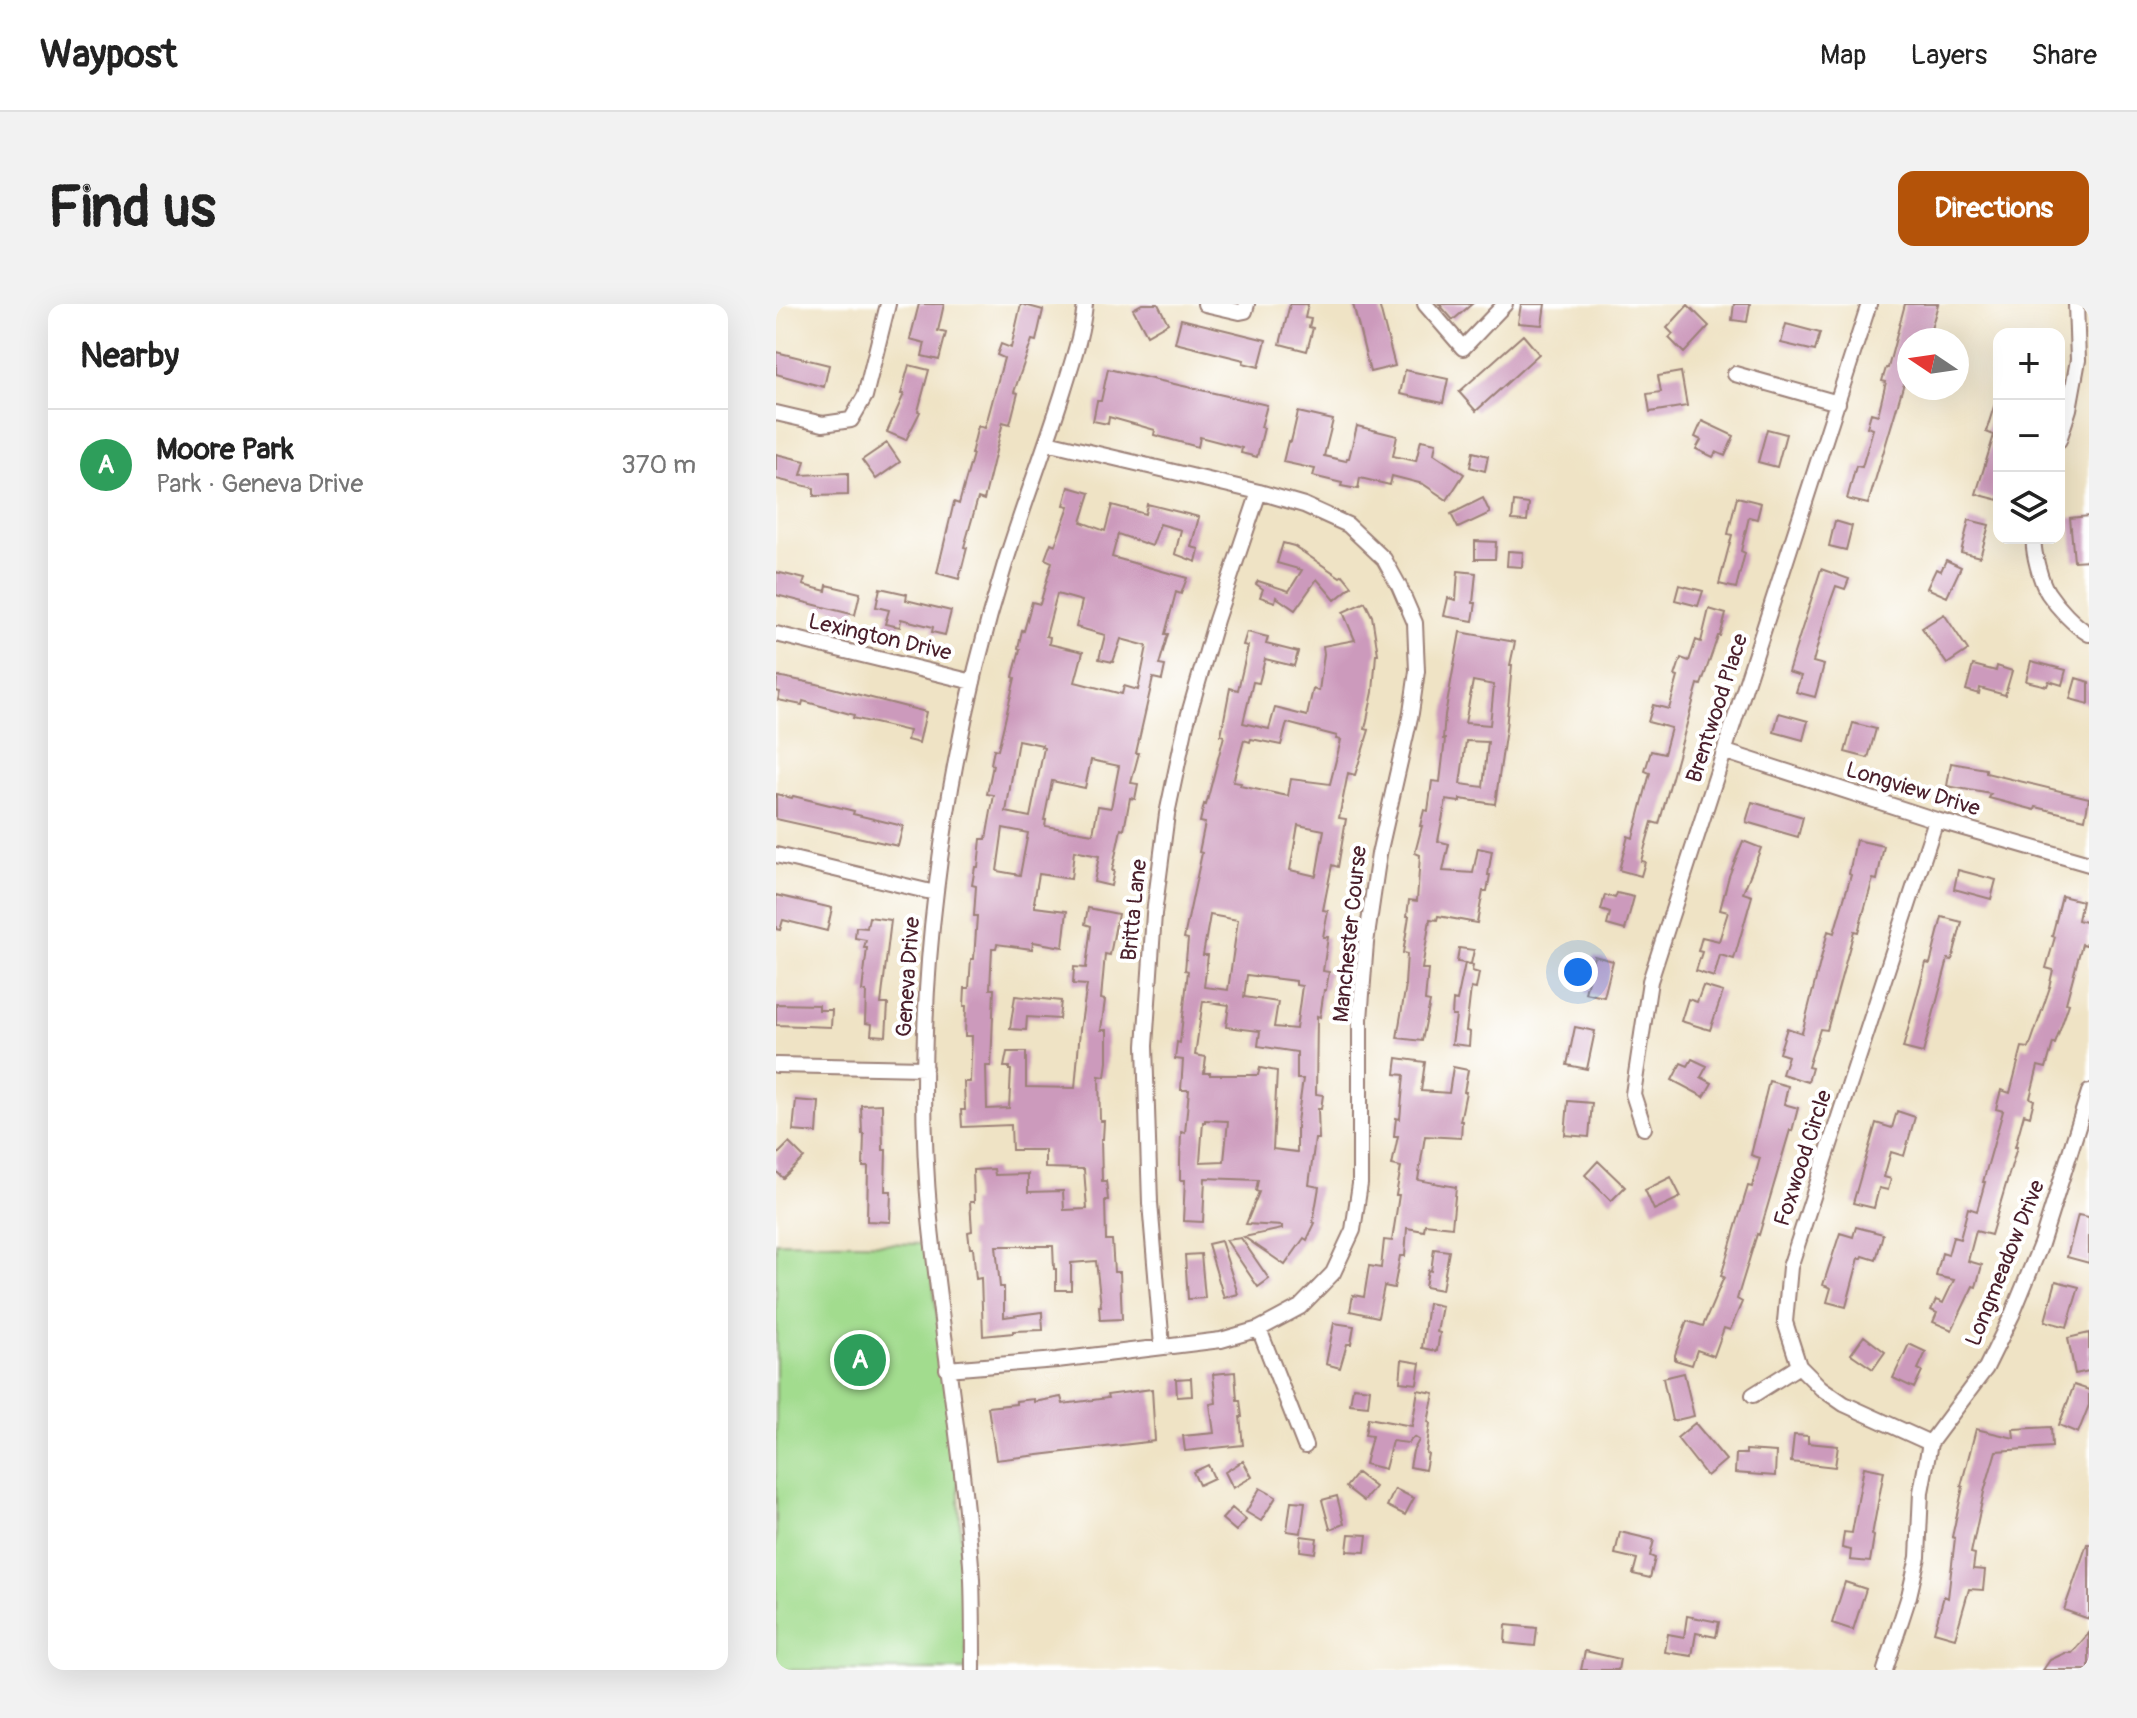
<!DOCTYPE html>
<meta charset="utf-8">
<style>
:root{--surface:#fff;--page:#f2f2f2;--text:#222;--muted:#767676;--line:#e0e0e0;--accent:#b45309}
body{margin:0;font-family:Pangolin,sans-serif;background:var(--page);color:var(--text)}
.controls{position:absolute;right:24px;top:24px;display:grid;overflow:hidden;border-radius:16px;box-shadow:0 8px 32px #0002}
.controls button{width:72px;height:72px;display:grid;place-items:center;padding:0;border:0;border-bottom:2px solid var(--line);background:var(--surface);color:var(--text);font:40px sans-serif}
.compass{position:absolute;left:1121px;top:24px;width:72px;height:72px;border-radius:50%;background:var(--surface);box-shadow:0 8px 32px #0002;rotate:283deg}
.you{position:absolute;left:802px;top:668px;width:28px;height:28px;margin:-20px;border:6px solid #fff;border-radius:50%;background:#1a73e8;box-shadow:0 0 0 12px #1a73e833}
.badge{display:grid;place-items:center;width:52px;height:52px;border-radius:50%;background:var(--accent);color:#fff;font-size:26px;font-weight:700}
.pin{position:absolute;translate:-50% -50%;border:4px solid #fff;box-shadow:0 2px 8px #0006}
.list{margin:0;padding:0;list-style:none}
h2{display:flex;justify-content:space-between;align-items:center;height:104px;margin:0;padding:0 32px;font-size:34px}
h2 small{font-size:26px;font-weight:400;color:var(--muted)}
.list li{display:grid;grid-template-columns:52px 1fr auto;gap:24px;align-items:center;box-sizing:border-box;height:112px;padding:0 32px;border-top:2px solid var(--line)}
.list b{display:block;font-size:30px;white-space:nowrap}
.list p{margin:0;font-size:26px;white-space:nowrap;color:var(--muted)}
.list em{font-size:26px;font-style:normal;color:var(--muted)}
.icon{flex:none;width:44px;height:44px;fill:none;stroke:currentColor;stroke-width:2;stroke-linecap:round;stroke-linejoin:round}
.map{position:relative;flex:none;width:1313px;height:1366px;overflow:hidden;border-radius:16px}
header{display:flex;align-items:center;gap:48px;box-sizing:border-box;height:112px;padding:0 40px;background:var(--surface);border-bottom:2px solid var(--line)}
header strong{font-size:38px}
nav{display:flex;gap:44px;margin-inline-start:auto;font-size:28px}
.intro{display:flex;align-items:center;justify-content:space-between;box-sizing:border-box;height:192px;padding:0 48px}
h1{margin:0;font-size:56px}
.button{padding:20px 36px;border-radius:16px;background:var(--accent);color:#fff;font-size:28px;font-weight:700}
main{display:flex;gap:48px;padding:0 48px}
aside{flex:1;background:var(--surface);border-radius:16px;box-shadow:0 8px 32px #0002}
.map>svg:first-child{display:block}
</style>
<header>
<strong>Waypost</strong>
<nav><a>Map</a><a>Layers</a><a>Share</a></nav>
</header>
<div class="intro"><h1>Find us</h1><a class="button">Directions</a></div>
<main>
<aside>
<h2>Nearby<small></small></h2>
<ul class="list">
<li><span class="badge" style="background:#2e9e5b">A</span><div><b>Moore Park</b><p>Park · Geneva Drive</p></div><em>370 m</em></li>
</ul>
</aside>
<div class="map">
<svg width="1313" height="1366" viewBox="0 0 1313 1366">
<rect width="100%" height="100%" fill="#fff"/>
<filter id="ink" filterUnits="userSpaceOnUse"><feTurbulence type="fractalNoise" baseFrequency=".0125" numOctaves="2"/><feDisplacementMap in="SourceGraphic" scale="16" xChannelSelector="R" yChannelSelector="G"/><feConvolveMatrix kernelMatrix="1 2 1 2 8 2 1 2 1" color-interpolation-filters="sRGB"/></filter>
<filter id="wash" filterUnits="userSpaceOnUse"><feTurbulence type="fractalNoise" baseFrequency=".006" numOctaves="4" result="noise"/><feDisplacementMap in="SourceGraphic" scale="32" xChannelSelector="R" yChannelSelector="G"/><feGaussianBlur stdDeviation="1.8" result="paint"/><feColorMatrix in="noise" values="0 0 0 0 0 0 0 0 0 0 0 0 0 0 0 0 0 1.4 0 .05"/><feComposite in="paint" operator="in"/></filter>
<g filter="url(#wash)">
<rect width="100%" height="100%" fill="#efe3c5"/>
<path fill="#a2dc8e" stroke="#767e5c" stroke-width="2" d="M0,938L152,940L182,1172L191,1366H0Z"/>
<g id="blocks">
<path fill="#cc9abc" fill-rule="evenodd" d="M143,0H168L162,27L170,29L163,56L146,52L149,39L134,35Z
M245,0L267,6L260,37L256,36L238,88L242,89L234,120L227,118L208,196L202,194L188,243L191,244L183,275L161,269L178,198L183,200L197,150H195L202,122L209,124L228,54L221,51L225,40L235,44Z
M366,0H382L392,19L371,31L357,5Z
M514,0H532L529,14L535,15L533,23L537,24L531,47L504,40Z
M577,0H603L619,62L594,68Z
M663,0H696L677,16Z
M745,0H769L766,21L742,19Z
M958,0H974L971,18L956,16Z
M1129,0H1162L1152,36H1133V52L1128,68L1131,69L1092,200L1071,195L1080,162L1086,163L1097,125L1091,123L1095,109L1102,111L1110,78L1106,77L1110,64H1112Z
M912,1L933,22L908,49L893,34L897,30L891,24Z
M405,15L490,36L483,63L467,59L468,56L399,39Z
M1010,20L1044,29L1039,47L1005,39Z
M747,31L763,50L700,107L683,88Z
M0,48L53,61L48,83L0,70Z
M133,61L153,66L142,107L144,108L130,136L111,128L128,90H125Z
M332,65L491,101L485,123L488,124L481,153L465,149L466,144L424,133L422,143L378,131L379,126L333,113L332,120L317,117L321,97H325Z
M629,66L672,75L667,99L624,90Z
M905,68L911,102L874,108L871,90L885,88L882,72Z
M1220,96L1223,97V196L1200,190L1218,131L1210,128Z
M522,108L557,116L548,152L570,157L571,154H573L581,122L621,132L617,152L640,157L645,136L660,139L658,150L688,170L671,196L647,180L616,172L614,181L584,174L582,185L565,182L566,179L537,172L539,165L507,158L512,137L515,138Z
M926,117L958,132L949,152L940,148L937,153L920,145L925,136L919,133Z
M991,125L1010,130L1001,163L982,158Z
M111,139L124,158L100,175L86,156Z
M697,148L712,152L709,167L694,163Z
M0,150L29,157L25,171L72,169V191L38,192V184L0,175Z
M293,183L314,189L305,218L329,227L336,201L369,210L371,200L423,213L415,243L423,245L420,258L399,250L405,226L384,220L376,242L342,230L336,253L411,274L405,290L400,288L389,330H392L383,361L389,362L386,376L377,374L360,449H363L355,479L362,480L359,495L354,494L348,526L345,525L336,567H338L335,582L318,578L323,552L298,547L295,575L263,570L258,598H259V603L291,607L287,643L257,638L256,645L221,640L220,644H216L214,685H218L215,762H210L211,805L233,804L235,766H233V763H228L231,748H250V783L299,784L304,726L311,681L297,680L298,663L310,664L315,622L309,620L311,609L312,604L342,610L334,651L329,650L325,695L329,696L325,726H331V758L329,773L323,772L324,817H328L327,835H325L326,877H330L332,896H329L330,936H336L338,968H344L346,1015L324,1016L323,1002H325L320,957L295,959V986H280V965H278L277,942H220L224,983H228V1013L266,1008L267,1026L237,1027V1029L207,1032L205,974L200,975L197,944H194L192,928L196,927L194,898H198L197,866L218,865L219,871L252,870V888L287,887L288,906L311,905L308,865L269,864V846H236L235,821L186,823L185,806H189L188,778H194L196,732H189L190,702H188L189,684H193L195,655H198L201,612H198L200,582L196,581L199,563H202L205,535H210L218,491L211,490L217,461L215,460L218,445L222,446L239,374L237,373L244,345L242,344L246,326L248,327L256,298L264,300L276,258L269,255L275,239L279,241L293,202L288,201ZM281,290L306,297L300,323L329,331L323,355L337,358L345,335L371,342L362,386L348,382L346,390L299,378L307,348L273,340L274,333L270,332ZM242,436L266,441L265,443L268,444L254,513L230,508ZM315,456L343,462L335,504L322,502L317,530L269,522L270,516H268L276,477L309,484ZM227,524L252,529L244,571L221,567Z
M961,193L985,199L981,215L973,213L965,247L969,249L960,284L943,280L956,231L952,230Z
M707,194L714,209L682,224L675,210Z
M738,198L753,200L751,217L736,216Z
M1313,212V256L1298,257L1294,214Z
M1193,216L1213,221L1204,253L1185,248Z
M1059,217L1076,222L1070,246L1053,242Z
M699,237L720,238L719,255H699Z
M507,239L518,242L564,273L567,271L576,282L559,296L541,275L519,306L500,293L499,298L484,293L487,285L480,280L482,277L513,287L526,266L501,259Z
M732,247L747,248L746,263L731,262Z
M1170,256L1185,263L1171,293L1151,284L1160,265L1165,267Z
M1045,265L1073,275L1069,285L1060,282L1051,307L1037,358L1048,361L1039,393L1020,388L1025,372L1012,368Z
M682,267L700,269L697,299H700L697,317L668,312L672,294L680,296Z
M0,268L29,275L27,281L50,287L51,281L84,289L79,311L0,291Z
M903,281L927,287L922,302L899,296Z
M104,284L131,290L130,296L175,307L169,331L156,328L157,323L125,315L124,323L109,320L113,306L100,303Z
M589,298L596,312L602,350H600L597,388L589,425L593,426L579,471L572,469L563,514L570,515L562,563L556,561L547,606L552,607L547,633H552L547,667L553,668L550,686H548L544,713L541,712L540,790L547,791L545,805H542L543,835H539L533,881L543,883L537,918L539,919L531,936L528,934L509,961L468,933L506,925V922L470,920L483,888L480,887L482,876L429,874L427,918L407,917L409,876H404V858L405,828L409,829L413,786H405L407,756L399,755L401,738L404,739L412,667L409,666L412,635L408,634L426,549L423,548L429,519L424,518L428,500L430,501L448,432L445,431L454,384L462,386L472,342L467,341L471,328L492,333L490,340L522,348L518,362L489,355L483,379L477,378L467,419L493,425L499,404L531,412L537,385L543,387L548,350L547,342L579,336L567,308ZM511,419L561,432L560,435L565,436L554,480L515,475L512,492L464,482L465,479L457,478L468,436L474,438L475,435L505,441ZM522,521L548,526L540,572L514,566ZM434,611L462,616L452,686L428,683L432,651H427ZM471,671L520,677V681L526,682L520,725L498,723L502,698L468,693ZM427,697L453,701L450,723L484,727L482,742L521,748V775H527L521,818V848L497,845L501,767L484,764L482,771H434V769H428L430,753L419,751ZM429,816L452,817L448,857L424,858L427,818H429Z
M933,305L950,310L944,332H942L925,381L922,380L883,520L876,518L865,557L869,558L865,572L843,566L852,532L857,534L874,469L869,467L875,447L888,450L895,424L872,418L877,401L893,405L902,373L899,372L905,354L913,357L920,336L925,338Z
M1168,310L1192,346L1171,360L1146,324Z
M684,328L739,338L734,361H736L730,425L719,500L684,495V498L670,496L662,537L673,540L667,567L697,569L702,544L716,547L712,571H714L711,587H707L701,619L662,612L661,616L654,615L646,665H652L649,697L654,698L646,737L621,734L630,681H629L631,650L627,649L633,612H631L633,596L641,597L644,551L639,549L646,522H644L648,506L652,507L656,477L664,478L669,435H667L669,411ZM697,377L718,381L714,421L689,419ZM690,437L712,438L707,483L684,480Z
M1255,357L1290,366L1286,381L1273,377L1271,382L1250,377Z
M1197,361L1220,367L1221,362L1236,367L1229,391L1204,384L1203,390L1190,386Z
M1,372L41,380L150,408L143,439L131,436L133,427L77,414L78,411L27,397L26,401L2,396L4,388L0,387Z
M1300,374L1313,378V400L1294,395Z
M1003,409L1032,417L1027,436L998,428Z
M1077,419L1100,425L1092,454L1069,448Z
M1175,459L1210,465V469L1313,494L1309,515L1260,503L1259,506L1213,494L1215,490L1171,482Z
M0,490L16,494L17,492L78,507L77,510L127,522L122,542L0,515Z
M976,498L1027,513L1022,533L970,518Z
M1080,536L1108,542L1101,576L1097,575L1082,628L1078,627L1051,726L1044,725L1032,763L1036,764L1032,778L1006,770L1012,752L1003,749L1011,724L1026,729L1052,627L1058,629L1075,571L1073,570Z
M967,537L985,544L967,589L976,592L958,655L944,651L938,673L920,667L926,648L922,647L926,633L943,637L952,608L944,606L953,572Z
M1182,566L1220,576L1215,595L1178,585Z
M841,589L858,593L849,626L831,621L834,609L825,606L829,591L839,594Z
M0,591L56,604L51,627L7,616L4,626L0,625Z
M1286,592L1306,597L1302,616L1313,619V630L1310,641L1306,640L1290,699L1293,700L1279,740L1277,739L1270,764L1262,762L1254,794L1258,796L1254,812L1248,810L1239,843H1241L1215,931L1200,927L1192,957L1206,961L1200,983L1197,982L1176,1026L1157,1018L1161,1009L1155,1006L1160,996L1167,999L1178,976L1160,972L1166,949L1172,951L1177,933L1184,935L1192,904L1201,907L1209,878H1207L1227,807L1220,805L1225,786L1234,789L1246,743L1253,744L1274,683H1273L1277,666L1270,664L1279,633L1276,632Z
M93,613L115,616L105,700H112L110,732L95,731L96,720L89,719L90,688L86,687L91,644H88L90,636L79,634L80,623L91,624Z
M1166,613L1186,618L1176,656L1172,655L1147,749L1127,744L1150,659L1154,660Z
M683,644L698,646L695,660L681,658Z
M818,652L837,657L828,693L809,689Z
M689,659L697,661L696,667L703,669L700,685L695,684L690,727L694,728L693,742L676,740L680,712H676L677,696L681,697Z
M927,682L947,688L934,726L905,717L912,695L921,698Z
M239,692L285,697L283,715L251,713L250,726L234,725Z
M0,700L43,701V706H56L55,723L0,721Z
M799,723L819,727L811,765L791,761Z
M621,754L649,758L645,787L673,789L677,763L692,766L688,788H690L684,817H686L685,834L649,832L642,876L680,883L676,923L649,920L648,927L631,924L629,952H624L618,984L608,982L602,1013L574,1007L577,991L588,993L593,962L605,964L608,936L616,937L623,891H620L625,863L616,861L622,832H618L620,814L624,815L628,771L619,770Z
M916,755L931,762L925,773L936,779L928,793L896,776L905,759L912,762Z
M993,777L1012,782L1008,800L1022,804L1016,827L1014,826L983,931L981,930L961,995L966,998L954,1026L948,1024L938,1052L921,1046L916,1061L899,1056V1051L911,1017L927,1022L948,973L945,972L972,882L976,883L984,854L975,851Z
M20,796L43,798L41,829L17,827Z
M792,797L816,799L813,833L789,831Z
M106,800L107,846H110L109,887H115L114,918L91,917L92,863H87L88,830H86L85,801Z
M1121,807L1139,813L1128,852L1115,848L1108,873L1115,875L1112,886L1103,884L1098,904L1077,899L1100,819L1116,824Z
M13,839L28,854L7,874L0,867V852Z
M822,857L849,883L835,897L809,871Z
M895,873L905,893L878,906L869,886Z
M1302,911L1313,913V959L1291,953Z
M1080,923L1107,930L1100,956L1087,952L1086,954H1083L1070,1003L1051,998L1055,984L1047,981L1064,929L1077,933Z
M465,934L493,975L482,983L450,936Z
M445,937L462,990L448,994L432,940Z
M658,945L673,947L666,986L649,983L652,966L655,967Z
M425,950L429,994L412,995L409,951Z
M1280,977L1303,983L1291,1023L1269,1017Z
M652,999L666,1002L661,1028L664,1029L661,1047L646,1044Z
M558,1019L578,1022L575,1040H571L564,1064L550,1060Z
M1313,1029V1067L1299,1070L1292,1034Z
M1088,1032L1109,1048L1097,1065L1075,1050Z
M1133,1040L1150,1048L1142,1065L1146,1067L1138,1084L1117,1074Z
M626,1056L644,1059L641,1080L624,1078Z
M459,1068L461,1096H464L466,1113H464L467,1141L409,1147L407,1132L438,1129L434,1100L440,1099L437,1070Z
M908,1069L918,1112L896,1117L887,1074Z
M415,1074L416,1092L401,1093L400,1075Z
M1298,1081L1313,1086V1101L1302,1129L1283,1121Z
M577,1083L594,1085L592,1102L574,1100Z
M376,1085L379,1137L220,1156L212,1103L240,1100V1097L258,1095V1098L285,1093L287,1100L332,1094L331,1091Z
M642,1086L658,1089L652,1118L654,1119L650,1149L652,1150L649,1166L634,1163L637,1147L643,1136L638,1133L632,1139L616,1137L609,1165L589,1160L596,1132L589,1131L592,1114L636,1122Z
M919,1119L950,1156L931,1172L901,1134Z
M1275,1123L1276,1143L1220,1147L1208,1188L1195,1249L1199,1250L1197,1265L1209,1266L1207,1286L1193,1285L1179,1334L1158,1328L1168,1292L1172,1294L1179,1234L1176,1233L1187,1183L1185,1182L1200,1125L1238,1134L1237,1125Z
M1018,1131L1032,1132V1139L1062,1142L1059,1163L1015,1158Z
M970,1146L1000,1148L999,1172L959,1169L960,1150H970Z
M467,1157L476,1173L457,1184L449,1168Z
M432,1161L438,1174L423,1181L417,1168Z
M1088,1163L1108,1167L1096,1231L1098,1232L1094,1258L1074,1256L1075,1246L1066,1244L1068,1228L1076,1229Z
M581,1169L599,1183L588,1197L570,1183Z
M484,1184L500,1193L485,1217L470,1208Z
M619,1185L638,1194L629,1211L611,1202Z
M561,1192L568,1220L554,1225L546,1196Z
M515,1197L529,1198L525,1229L511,1227Z
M456,1204L470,1216L460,1227L446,1215Z
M844,1228L878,1236L874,1252L879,1254L874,1274L857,1270L861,1255L839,1250Z
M573,1230L591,1231L589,1248L571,1247Z
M525,1232L541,1234L539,1249L524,1247Z
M1311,1240H1313V1315L1288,1306Z
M1069,1278L1090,1285L1077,1326L1056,1319Z
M911,1312L943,1318L940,1333L920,1329L916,1352L889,1348L892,1330L908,1333Z
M730,1321L761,1324L759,1342L729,1339Z
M1313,1329V1366H1267L1274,1356L1289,1349H1296Z
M809,1347L844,1355L842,1366H805Z"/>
</g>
</g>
<g filter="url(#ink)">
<use href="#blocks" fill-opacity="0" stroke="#9c8178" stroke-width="2"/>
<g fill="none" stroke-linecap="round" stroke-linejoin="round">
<g stroke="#9c8178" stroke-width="18">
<path id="street" d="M429,0L464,8L469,7L471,0
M649,0L687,44L729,0
M959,70L1062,99
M0,109L47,120L75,116L89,92L112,0
M1283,136L1293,105L1302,56L1300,0
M1258,234C1256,246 1265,279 1272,289C1282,304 1298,321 1313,330
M0,330L197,378
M950,448L1160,516L1313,560
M0,551L159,589
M0,761L149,764
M868,824L857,790L874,677L1093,0
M483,1025L529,1142
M386,1042L374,899L369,742L378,610L391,510L410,420L440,316L483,188
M171,1065L281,1056L445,1036L483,1025L524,1003L557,969L577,926L584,880V715L590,639L603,550L635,409L641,367L639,319L623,282L608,255L572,221L528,201L483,188L271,138
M977,1091L1023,1062
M1154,1139L1068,1100L1045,1084L1023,1062L1009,1018L1014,963L1160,516
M197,1366C197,1336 197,1305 196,1275C188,1155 166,1035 154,915C144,809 147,692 160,587C173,476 196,366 229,260C247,202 269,145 287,88C296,58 306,31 309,0
M1109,1366L1133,1292L1142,1253L1145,1188L1154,1139L1210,1064L1236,1011L1265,940L1313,788"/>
</g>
<use href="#street" stroke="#fff" stroke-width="14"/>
</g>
</g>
<g text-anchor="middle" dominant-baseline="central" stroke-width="8" stroke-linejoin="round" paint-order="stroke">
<g font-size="22" fill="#4a1f2b" stroke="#fff">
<text transform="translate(104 333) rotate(13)">Lexington Drive</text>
<text transform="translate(941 404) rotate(-72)">Brentwood Place</text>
<text transform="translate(1137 485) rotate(17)">Longview Drive</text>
<text transform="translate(358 606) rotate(-84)">Britta Lane</text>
<text transform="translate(574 630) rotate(-84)">Manchester Course</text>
<text transform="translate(132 673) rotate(-86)">Geneva Drive</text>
<text transform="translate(1027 854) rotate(-72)">Foxwood Circle</text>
<text transform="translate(1229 959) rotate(-68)">Longmeadow Drive</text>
</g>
</g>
</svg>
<div class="controls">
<button>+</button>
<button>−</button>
<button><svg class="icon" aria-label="layers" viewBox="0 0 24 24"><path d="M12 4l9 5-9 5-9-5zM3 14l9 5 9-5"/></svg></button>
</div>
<svg class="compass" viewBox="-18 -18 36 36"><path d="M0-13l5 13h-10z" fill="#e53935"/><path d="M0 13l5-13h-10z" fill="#767676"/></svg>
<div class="you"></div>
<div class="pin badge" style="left:84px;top:1056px;background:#2e9e5b">A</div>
</div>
</main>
